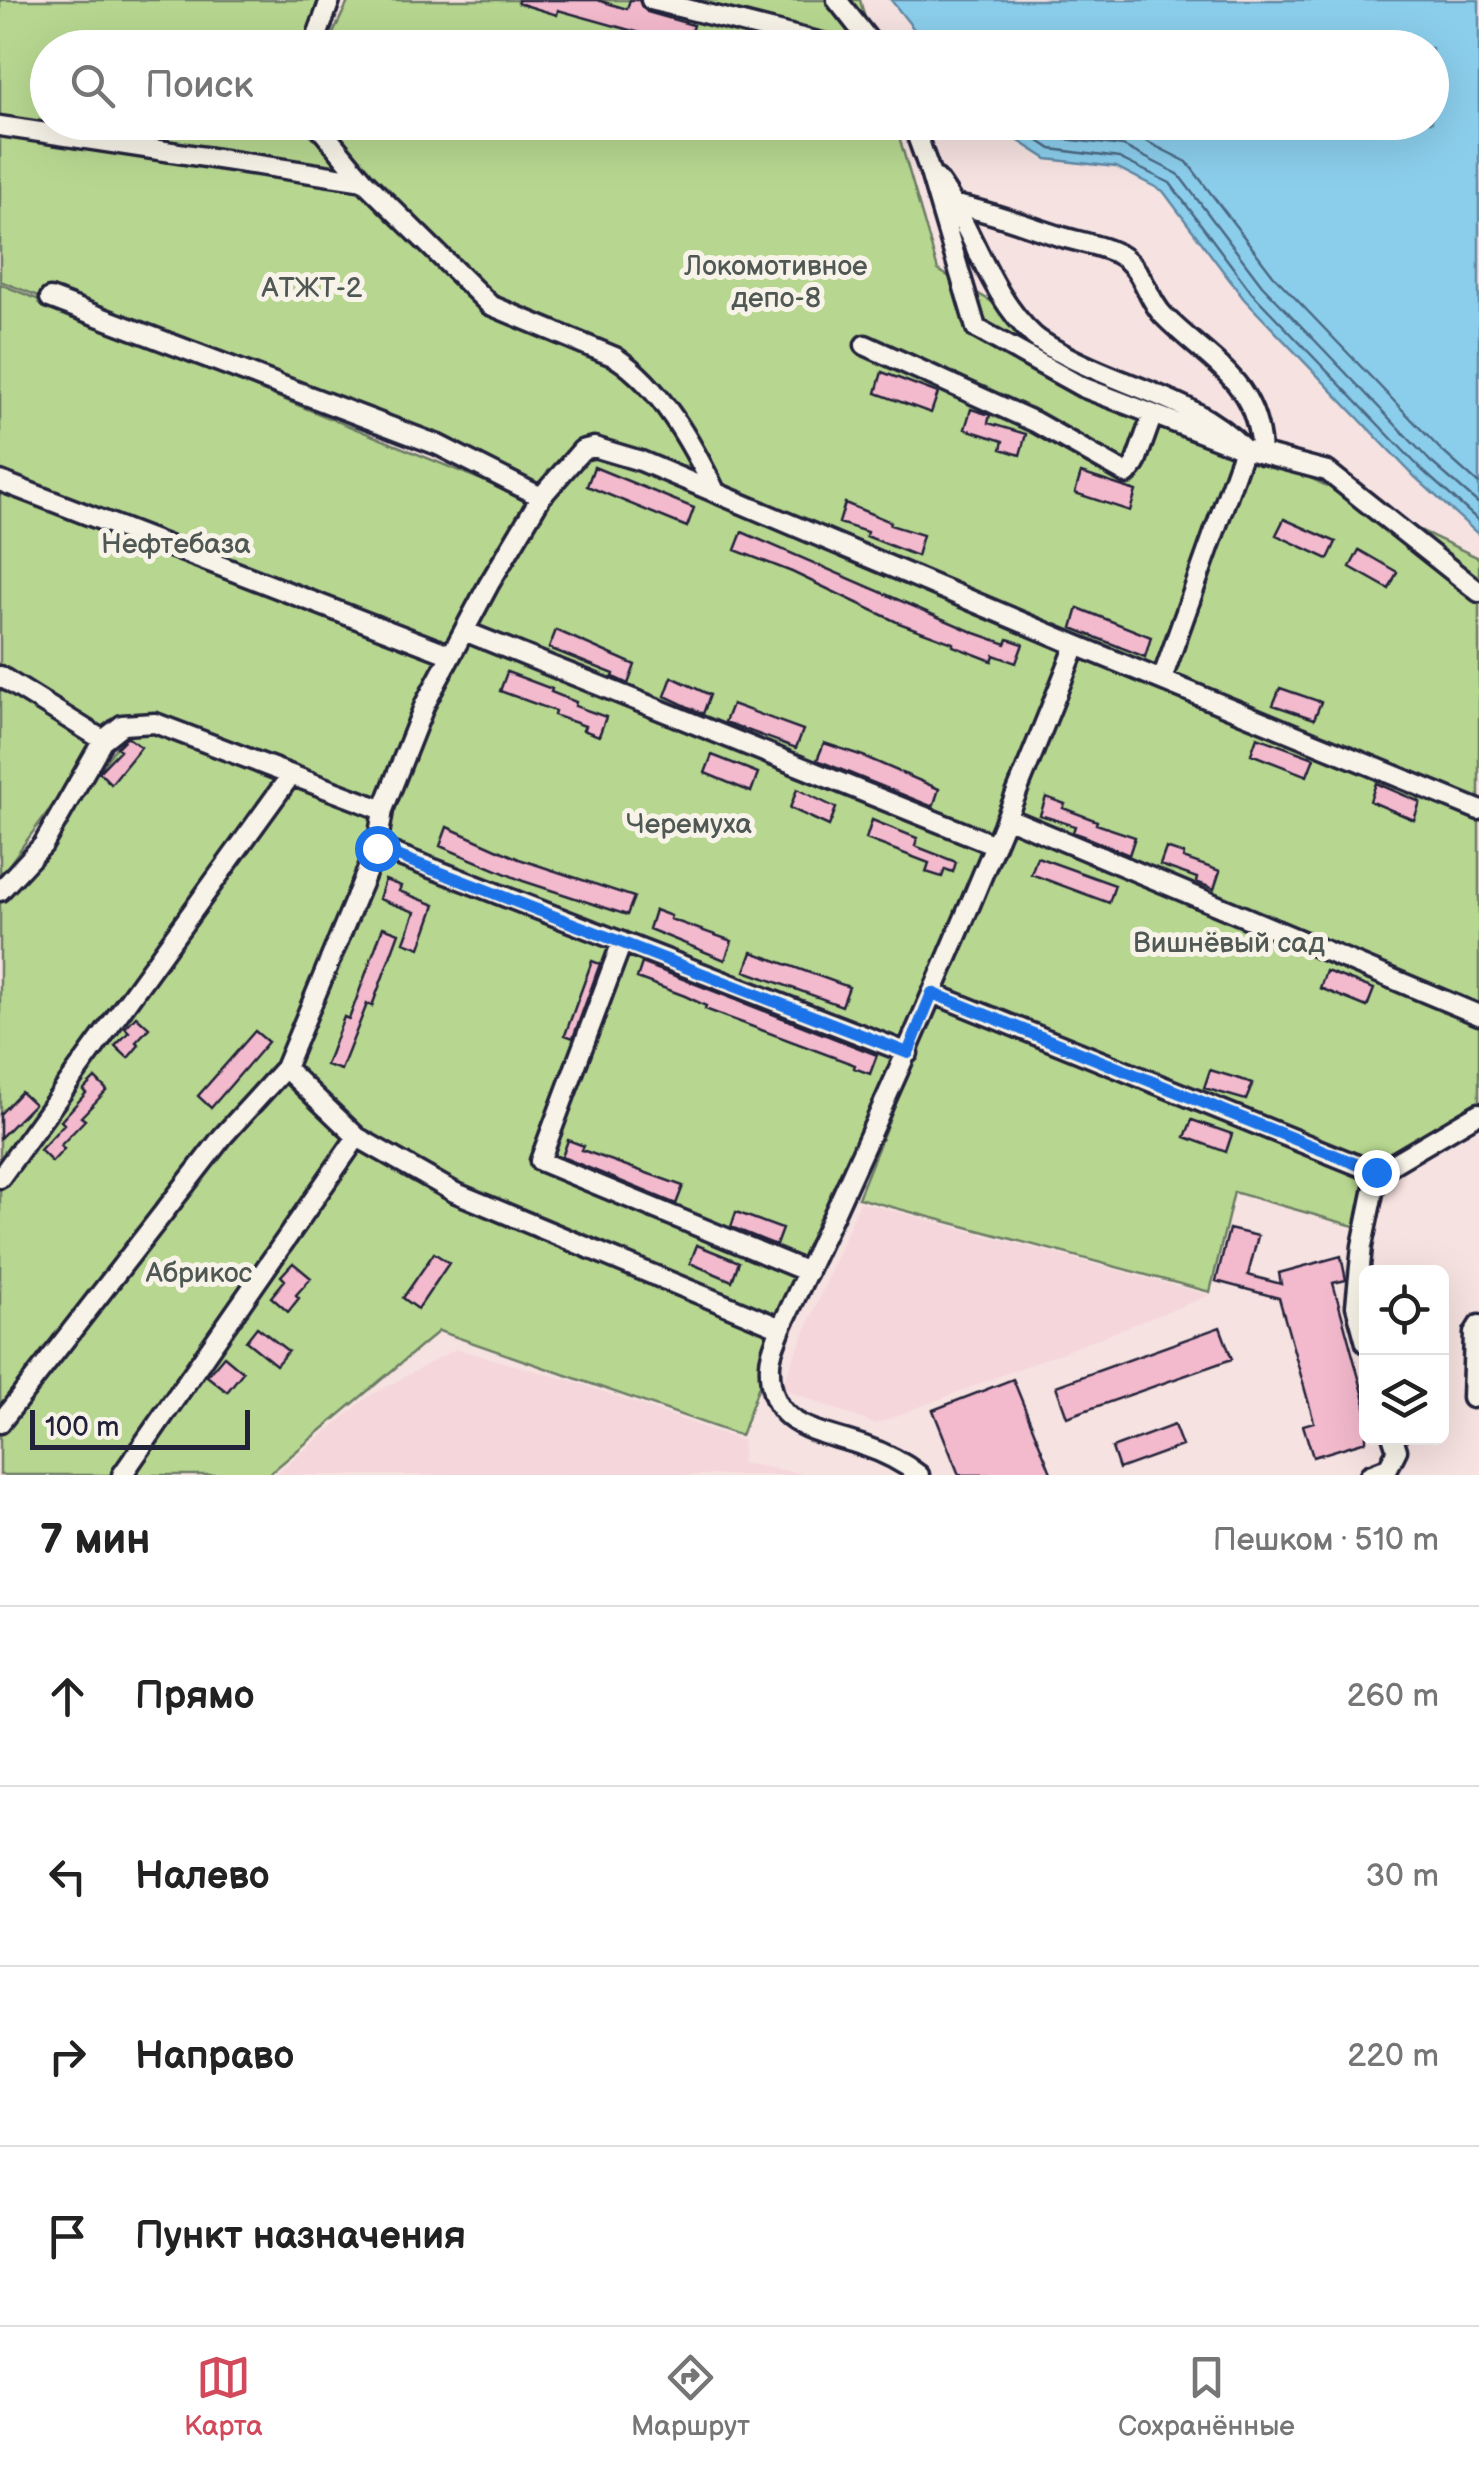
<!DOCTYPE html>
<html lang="ru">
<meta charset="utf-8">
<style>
:root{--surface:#fff;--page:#f6f6f6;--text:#222;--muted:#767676;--line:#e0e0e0;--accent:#d1495b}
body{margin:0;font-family:"Balsamiq Sans",sans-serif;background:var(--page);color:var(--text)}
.controls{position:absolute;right:30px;bottom:30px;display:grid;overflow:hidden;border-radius:15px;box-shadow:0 10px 40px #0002}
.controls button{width:90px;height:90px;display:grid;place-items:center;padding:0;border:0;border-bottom:2px solid var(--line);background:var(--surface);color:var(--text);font:50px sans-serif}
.scale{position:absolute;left:30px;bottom:25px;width:220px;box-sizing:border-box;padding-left:10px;border:5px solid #22223b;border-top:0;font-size:28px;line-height:35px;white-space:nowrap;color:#22223b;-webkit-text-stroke:8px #f7f3e8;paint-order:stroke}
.stop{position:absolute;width:30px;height:30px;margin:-22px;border:8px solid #1a73e8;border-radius:50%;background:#fff}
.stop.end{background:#1a73e8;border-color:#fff;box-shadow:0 2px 10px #0008}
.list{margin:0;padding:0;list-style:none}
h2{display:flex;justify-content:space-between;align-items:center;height:130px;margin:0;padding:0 40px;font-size:42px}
h2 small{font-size:32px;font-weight:400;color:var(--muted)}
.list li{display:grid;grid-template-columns:65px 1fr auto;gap:30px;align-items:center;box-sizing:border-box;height:180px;padding:0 40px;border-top:2px solid var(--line)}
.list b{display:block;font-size:38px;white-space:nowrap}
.list em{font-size:32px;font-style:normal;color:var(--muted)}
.icon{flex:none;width:55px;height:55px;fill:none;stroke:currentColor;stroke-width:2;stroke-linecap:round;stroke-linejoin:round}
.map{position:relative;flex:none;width:1479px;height:1475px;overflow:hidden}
.search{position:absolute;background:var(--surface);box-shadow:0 10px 40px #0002;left:30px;right:30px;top:30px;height:110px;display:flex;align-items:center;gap:25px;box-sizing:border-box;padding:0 35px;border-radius:55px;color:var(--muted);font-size:38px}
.sheet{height:850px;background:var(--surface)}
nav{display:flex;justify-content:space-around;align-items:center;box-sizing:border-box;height:140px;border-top:2px solid var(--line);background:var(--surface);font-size:28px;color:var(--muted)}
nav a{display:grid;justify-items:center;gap:5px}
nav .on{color:var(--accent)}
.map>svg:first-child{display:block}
</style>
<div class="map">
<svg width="1479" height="1475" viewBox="0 0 1479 1475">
<rect width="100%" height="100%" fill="#f6e2e0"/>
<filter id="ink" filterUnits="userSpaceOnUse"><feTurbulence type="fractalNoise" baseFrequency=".01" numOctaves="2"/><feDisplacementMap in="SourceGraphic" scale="20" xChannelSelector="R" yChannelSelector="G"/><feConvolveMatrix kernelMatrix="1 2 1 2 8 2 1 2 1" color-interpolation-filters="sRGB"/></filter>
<g filter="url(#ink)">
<path fill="#f5d6da" d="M860,1202L1210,1295L875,1424L781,1388Z
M456,1349L575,1382L743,1441L741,1463L809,1475H275L368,1397Z"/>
<path fill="#b7d790" stroke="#6c7c66" stroke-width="2.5" d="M0,0H335L313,47L48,48V122L309,123L345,178L0,120Z
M349,0H860L873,47L326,48Z
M312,123H895L938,270L1243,450L1162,678L721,491L644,374L494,307Z
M0,128L364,185L490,308L615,363L630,374L711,483L592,442L541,495L0,281Z
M0,284L533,501L381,806L155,718L105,729L0,675Z
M594,447L1076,645L781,1328L355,1144L779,1329L741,1436L439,1331L268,1475H0V902L132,726L383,810L425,704L541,497Z
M1255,452L1479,558V1115L1381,1173L1371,1231L1234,1192L1210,1292L858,1198L1077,650L1165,684Z
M0,683L103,736L0,877Z"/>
<path fill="#8bceec" stroke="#6189a5" stroke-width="2.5" d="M891,0H1479V535L1415,477L1244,299L1163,191L1116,167L1047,159L1011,136L996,123L1432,122V48L928,47Z"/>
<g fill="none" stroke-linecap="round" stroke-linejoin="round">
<path stroke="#4c6782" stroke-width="2.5" d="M1010,122L1051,149L1119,158L1170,183L1252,293L1422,470L1479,521
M1031,122L1056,138L1123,146L1178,174L1262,285L1430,461L1479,504
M1060,122L1128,132L1187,162L1273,275L1441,450L1479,484"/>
</g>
<path fill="#f3b9cc" stroke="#22223b" stroke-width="2.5" d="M518,0H597L627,9L630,0H639L647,12L693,25L687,46L558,10L557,15L518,3Z
M882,372L938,393L931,413L876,393Z
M971,409L990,415L988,423L1026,434L1020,455L1001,449L1003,441L965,429Z
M594,467L694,508L687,527L587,486Z
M1081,473L1136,491L1130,511L1075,493Z
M845,503L891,522L890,525L923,535L917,556L866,536L867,532L839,523Z
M1284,519L1336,542L1328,559L1276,535Z
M742,532L975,633L1006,644L1008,639L1023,644L1016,663L994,655L992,661L953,646V643L899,623L792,572L735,550Z
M1359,550L1397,572L1389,589L1350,567Z
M1078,608L1151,637L1145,657L1072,628Z
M556,630L635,665L628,684L613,677L614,674L549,648Z
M507,672L552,689L551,692L576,702L575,706L606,717L599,736L583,730L585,726L554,715L555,711L500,691Z
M672,677L710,695L703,714L665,696Z
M1280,688L1321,702L1314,719L1273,705Z
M732,704L803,730L796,748L725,722Z
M127,737L141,747L111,784L99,772L120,750L117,747Z
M1257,737L1314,758L1307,776L1251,754Z
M824,743L863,756L939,789L933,807L817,760Z
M712,755L758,773L751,792L705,773Z
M1376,783L1420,802L1414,820L1370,801Z
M797,789L836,808L829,826L790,808Z
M1046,797L1065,804L1063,808L1097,821L1096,824L1135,837L1129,855L1073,832L1075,826L1040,815Z
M872,820L917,838L915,846L956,862L953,872L945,869L942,877L926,872L929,863L866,839Z
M447,827L519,859L634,897L627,915L523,881L440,846Z
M1166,848L1184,854L1183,858L1220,871L1214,889L1196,882L1197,878L1160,865Z
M1037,857L1115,885L1109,903L1031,874Z
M385,880L401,886L399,891L435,905L420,948L404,942L415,912L379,899Z
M655,910L671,916L670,919L732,941L725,960L649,929Z
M383,927L399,933L372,1006L367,1004L341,1070L326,1065L344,1017L349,1019Z
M752,952L849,987L842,1006L745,971Z
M592,961L600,964L573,1038L565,1035Z
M642,963L877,1055L870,1074L854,1068L855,1065L705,1009L706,1006L685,996L637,978Z
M1326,971L1374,989L1367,1007L1320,988Z
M136,1016L149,1028L136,1042L139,1045L128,1058L115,1046L129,1032L125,1028Z
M255,1031L268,1042L211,1108L198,1096Z
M1210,1070L1253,1083L1246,1100L1204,1088Z
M95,1078L107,1090L81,1117L85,1120L60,1146L64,1149L52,1162L40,1150L64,1124L61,1121L86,1093L83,1090Z
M21,1092L34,1104L0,1138V1114Z
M1192,1120L1232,1134L1226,1152L1185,1137Z
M568,1140L584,1146L582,1150L683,1186L676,1204L562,1157Z
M736,1212L782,1229L776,1245L731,1227Z
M1229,1229L1258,1236L1248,1275L1281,1284L1279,1273L1341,1256L1346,1280L1333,1283L1366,1404V1441L1313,1457L1303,1425L1314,1422L1279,1298L1216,1281Z
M697,1245L739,1262L732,1281L690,1263Z
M434,1253L449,1263L418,1309L403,1298Z
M293,1263L311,1278L296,1295L299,1298L288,1312L271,1297L285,1280L281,1276Z
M257,1327L288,1351L276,1365L246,1341Z
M1220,1327L1232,1359L1067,1417L1056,1386Z
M224,1356L243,1372L227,1392L207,1376Z
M1013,1379L1052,1475H959L933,1410Z
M1174,1425L1182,1446L1119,1469L1112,1448Z"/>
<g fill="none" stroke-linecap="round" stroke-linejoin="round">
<g stroke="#22223b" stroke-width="25">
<path id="minor" d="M651,0L842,48
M837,0L875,48
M313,48L330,0
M315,122L364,181
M912,122L929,169L976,328L1082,387L1244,449L1327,471L1479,592
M0,126L364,181L490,305L615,357C661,387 692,444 716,493
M937,179C974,229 988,294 1034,336C1042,343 1052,348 1061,353C1120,387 1195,397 1244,449L1162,679
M956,205C993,212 1024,225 1059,236C1078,242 1101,245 1118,254C1144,268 1146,297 1163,315C1207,360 1259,380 1261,454
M50,298L438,445L541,497
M865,345L1035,422L1127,474L1135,464L1153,414
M0,481L451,655
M464,631L995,845
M0,676L103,740L43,845L0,891
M103,740L122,725L155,723L383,810
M1008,818L1479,1015
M377,847L285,1068L357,1137L454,1192L781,1328
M622,942L540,1161L808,1272
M932,993L1377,1173
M908,1053L377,847L383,810L425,704L489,584L541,497L582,450L594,447L641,461L1076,645L1479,810
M0,1178L291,775
M1366,1343L1356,1306L1362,1246L1377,1173L1479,1113
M1472,1398L1474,1333L1479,1325
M0,1423L223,1136L285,1068
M122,1475L357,1137
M919,1475C904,1463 882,1452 864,1446C818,1430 767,1429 770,1364C770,1353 777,1339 781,1328C887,1103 985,876 1076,645
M1370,1475L1388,1468L1397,1450L1393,1438"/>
</g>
<use href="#minor" stroke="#f7f3e8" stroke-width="18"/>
</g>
</g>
<g fill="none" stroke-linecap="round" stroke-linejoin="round" filter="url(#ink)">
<path stroke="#1a73e8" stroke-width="12" d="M377,848L908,1053L932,993L1376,1172"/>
</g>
<g text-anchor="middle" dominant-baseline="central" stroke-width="10" stroke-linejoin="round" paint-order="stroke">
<g font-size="28" fill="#4f5854" stroke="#f7f3e8">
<text x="776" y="266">Локомотивное<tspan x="776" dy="32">депо-8</tspan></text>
<text x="312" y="288">АТЖТ-2</text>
<text x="176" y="544">Нефтебаза</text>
<text x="689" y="824">Черемуха</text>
<text x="1229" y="943">Вишнёвый сад</text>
<text x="199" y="1273">Абрикос</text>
</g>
</g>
</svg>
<div class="controls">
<button><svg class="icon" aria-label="locate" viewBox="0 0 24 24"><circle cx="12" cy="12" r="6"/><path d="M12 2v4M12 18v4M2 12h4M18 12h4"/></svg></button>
<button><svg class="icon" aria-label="layers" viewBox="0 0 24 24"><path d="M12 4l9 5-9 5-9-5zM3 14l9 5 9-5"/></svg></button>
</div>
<div class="scale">100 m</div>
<div class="stop" style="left:377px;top:848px"></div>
<div class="stop end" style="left:1376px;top:1172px"></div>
<div class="search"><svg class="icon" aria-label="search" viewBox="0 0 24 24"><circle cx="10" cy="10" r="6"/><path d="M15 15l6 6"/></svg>Поиск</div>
</div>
<section class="sheet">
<h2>7 мин<small>Пешком · 510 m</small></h2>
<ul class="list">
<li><svg class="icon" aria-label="ahead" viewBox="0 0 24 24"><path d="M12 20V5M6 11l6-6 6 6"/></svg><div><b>Прямо</b></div><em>260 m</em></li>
<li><svg class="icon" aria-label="left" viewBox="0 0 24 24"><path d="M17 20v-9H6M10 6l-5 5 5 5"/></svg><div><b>Налево</b></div><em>30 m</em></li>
<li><svg class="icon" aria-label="right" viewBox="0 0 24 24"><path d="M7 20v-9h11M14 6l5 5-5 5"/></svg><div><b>Направо</b></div><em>220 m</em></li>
<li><svg class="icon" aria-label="arrive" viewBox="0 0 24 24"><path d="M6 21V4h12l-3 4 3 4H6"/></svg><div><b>Пункт назначения</b></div></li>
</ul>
</section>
<nav>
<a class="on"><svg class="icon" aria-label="map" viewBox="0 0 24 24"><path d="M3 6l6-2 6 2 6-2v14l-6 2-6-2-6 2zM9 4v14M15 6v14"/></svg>Карта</a>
<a><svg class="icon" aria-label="directions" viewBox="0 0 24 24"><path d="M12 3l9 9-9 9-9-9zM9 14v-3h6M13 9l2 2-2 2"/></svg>Маршрут</a>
<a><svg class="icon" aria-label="saved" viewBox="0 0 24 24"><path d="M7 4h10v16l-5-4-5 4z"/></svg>Сохранённые</a>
</nav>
